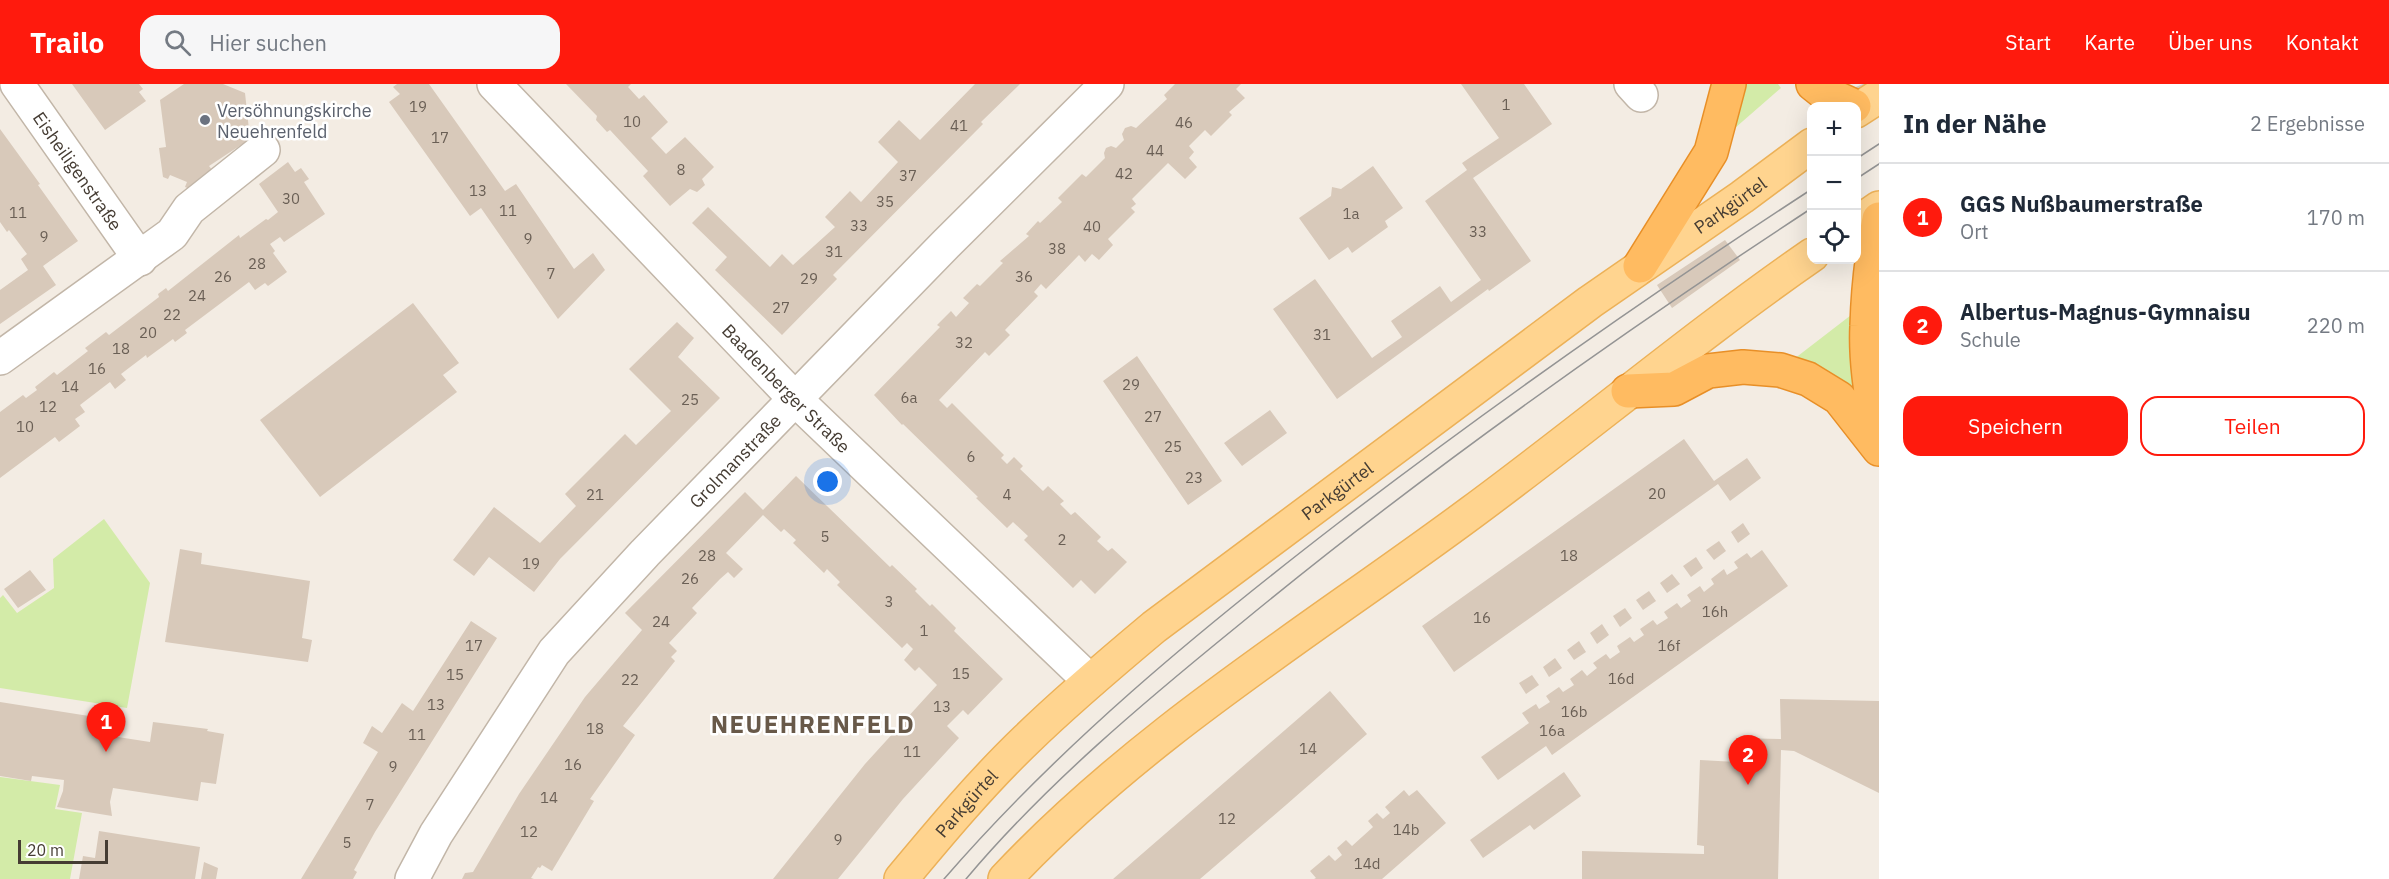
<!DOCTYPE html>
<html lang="de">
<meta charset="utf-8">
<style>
:root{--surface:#fff;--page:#f6f6f7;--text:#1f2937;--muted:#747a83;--line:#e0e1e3;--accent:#ff1a0d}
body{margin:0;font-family:"IBM Plex Sans",sans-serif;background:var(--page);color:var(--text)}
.controls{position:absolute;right:18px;top:18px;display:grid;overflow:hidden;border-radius:12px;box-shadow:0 6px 24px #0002}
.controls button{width:54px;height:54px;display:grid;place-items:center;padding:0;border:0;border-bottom:2px solid var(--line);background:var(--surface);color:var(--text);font:30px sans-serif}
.scale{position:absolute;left:18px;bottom:15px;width:90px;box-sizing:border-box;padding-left:6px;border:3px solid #453c33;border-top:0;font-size:16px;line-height:21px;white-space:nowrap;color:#453c33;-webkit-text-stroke:4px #fff;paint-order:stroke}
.you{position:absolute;left:828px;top:398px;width:21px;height:21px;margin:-15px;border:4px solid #fff;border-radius:50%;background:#1a73e8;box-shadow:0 0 0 9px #1a73e833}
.badge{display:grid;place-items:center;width:39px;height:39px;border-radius:50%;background:var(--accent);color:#fff;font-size:20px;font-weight:700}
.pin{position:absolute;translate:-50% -50px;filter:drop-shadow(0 2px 3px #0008)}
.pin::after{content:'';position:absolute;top:32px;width:21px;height:18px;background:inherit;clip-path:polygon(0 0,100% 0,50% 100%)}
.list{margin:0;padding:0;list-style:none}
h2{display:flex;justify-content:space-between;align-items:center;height:78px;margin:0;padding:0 24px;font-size:26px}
h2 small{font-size:20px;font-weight:400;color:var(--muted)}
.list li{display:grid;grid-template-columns:39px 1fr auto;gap:18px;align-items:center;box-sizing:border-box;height:108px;padding:0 24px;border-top:2px solid var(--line)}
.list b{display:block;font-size:22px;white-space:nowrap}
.list p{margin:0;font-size:20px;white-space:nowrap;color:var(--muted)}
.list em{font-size:20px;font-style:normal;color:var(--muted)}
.actions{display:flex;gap:12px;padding:18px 24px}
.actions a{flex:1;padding:14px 0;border:2px solid var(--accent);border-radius:18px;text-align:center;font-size:21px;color:var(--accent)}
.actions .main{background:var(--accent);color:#fff}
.icon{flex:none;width:33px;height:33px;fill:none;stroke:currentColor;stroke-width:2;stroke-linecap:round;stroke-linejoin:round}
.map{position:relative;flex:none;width:1879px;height:795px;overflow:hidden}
header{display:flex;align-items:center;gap:36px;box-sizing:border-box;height:84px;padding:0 30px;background:var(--accent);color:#fff}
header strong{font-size:28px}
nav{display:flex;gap:33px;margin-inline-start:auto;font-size:21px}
.search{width:420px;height:54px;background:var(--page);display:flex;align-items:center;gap:15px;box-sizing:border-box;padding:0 21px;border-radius:18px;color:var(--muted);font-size:22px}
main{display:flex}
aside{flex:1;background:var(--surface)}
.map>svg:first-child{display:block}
</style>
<header>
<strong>Trailo</strong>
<div class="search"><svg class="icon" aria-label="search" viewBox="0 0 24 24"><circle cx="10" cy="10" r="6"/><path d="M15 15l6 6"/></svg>Hier suchen</div>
<nav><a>Start</a><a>Karte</a><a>Über uns</a><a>Kontakt</a></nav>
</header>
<main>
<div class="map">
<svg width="1879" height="795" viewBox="0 0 1879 795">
<rect width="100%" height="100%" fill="#f3ece3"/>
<path fill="#d3eba8" d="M1745,0H1778L1781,4L1735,44Z
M1855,228L1857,317L1794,275Z
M104,435L150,499L127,624L0,604V514L3,511L17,529L54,504L53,475Z
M0,693L60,701L55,725L82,729L70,795H0Z"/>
<path fill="#d8c9ba" d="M72,0H139L143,5L139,8L146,17L105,46Z
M184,0H223L245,9L250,55L209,82L213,87L190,105L185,103L187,98L170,91L168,95L163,93L159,64L166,63L160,16Z
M397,0H429L505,107L516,100L574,185L593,169L605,186L558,235L481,124L470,132L389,18L400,10L393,3Z
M566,0H631L628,3L639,15L644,11L668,38L651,54L666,70L685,53L714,83L702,95L705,101L697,108L690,105L670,122L643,92L648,87L610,46L607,48L596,36L597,32Z
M975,0H1020L981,38L983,40L833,191L837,195L782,251L715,186L727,173L692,139L708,123L770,183L782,170L793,181L835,143L825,133L850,107L861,118L898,78L878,58L899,36L920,56Z
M1175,0H1241L1236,5L1245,14L1229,28L1232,31L1211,52L1205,46L1189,62L1194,68L1189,74L1197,83L1185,95L1168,79L1132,115L1136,120L1131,124L1135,128L1108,155L1113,161L1099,176L1092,170L1085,178L1079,171L1046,205L1041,200L1034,208L1038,212L1005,246L1010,251L989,272L985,268L939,316L947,324L952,319L1004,371L1001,374L1007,380L1014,373L1023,382L1020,385L1043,407L1048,402L1064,417L1060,420L1071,431L1075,428L1101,453L1097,457L1108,467L1112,464L1127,478L1095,510L1081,496L1073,504L1024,456L1028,452L1013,438L1007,444L976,414L978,413L903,340L902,341L874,311L940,243L937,241L951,227L956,233L969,219L963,214L977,200L980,202L1003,179L1000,177L1029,152L1026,150L1038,137L1040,139L1062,118L1058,114L1082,90L1086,93L1105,74L1104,69L1106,64L1111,62L1116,64L1124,56L1122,50L1125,44L1131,42L1136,44L1167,15L1164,11Z
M1461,0H1524L1552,40L1473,94L1531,177L1489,207L1488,205L1337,315L1273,225L1315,195L1372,274L1402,253L1391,237L1440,202L1451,218L1481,196L1425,117L1467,86L1462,79L1499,54Z
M0,45L40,100L38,101L78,157L43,182L56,201L0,240V206L28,186L21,175L27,170L9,146L7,148L0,138Z
M288,78L295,88L301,84L309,95L304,98L325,130L284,158L280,153L270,160L275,167L273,169L287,188L268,202L265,199L255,206L249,198L185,246L187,249L175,258L173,255L147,274L146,271L121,290L126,296L115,305L110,298L80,321L85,328L75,335L80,342L59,358L55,353L0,394V328L23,311L26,314L37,306L35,303L54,288L57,291L88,267L85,264L106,248L109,251L159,213L158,210L166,204L168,207L239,151L240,154L266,135L268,136L278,128L259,100Z
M1373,82L1403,124L1385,137L1388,143L1352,169L1348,163L1329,176L1299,134L1331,112L1332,103L1341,105Z
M1725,156L1740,176L1672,224L1657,201Z
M413,219L459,279L443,291L457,308L320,413L260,336Z
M677,238L694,254L678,273L720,314L560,475L534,508L489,473L474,492L453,476L494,423L540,459L576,422L565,410L625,350L636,361L671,327L629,285Z
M1137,272L1222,397L1188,421L1103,297Z
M1270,326L1287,349L1242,382L1224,359Z
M1684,355L1714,397L1747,374L1761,394L1730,417L1718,400L1454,588L1422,542Z
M796,392L890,483L892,481L917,505L915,507L930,522L932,520L956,544L954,547L1003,595L968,631L963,626L947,642L959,654L903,715L838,795H773L865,680L937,601L919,583L915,587L904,576L913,565L907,559L902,564L837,501L840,498L827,485L824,489L793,459L796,456L784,445L781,448L763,431L726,469L743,485L734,494L728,488L720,495L692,524L697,529L669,559L677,567L671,573L675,577L623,642L635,651L590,715L594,717L552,787L542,781L540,784L538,783L531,794L534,795H462L465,789L473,788L519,710L585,613L642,546L625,529L745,408L763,426Z
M1743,439L1750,450L1738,459L1731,448Z
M1719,457L1726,467L1714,476L1706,466Z
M180,465L202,469L201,480L310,497L302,554L312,556L308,578L165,558Z
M1762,466L1788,502L1552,671L1546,662L1498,696L1481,673L1529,639L1522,629L1536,620L1539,625L1550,618L1546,612L1559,603L1563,608L1574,601L1570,595L1582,586L1587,592L1597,584L1593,579L1606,570L1610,575L1620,568L1617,562L1630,553L1634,558L1644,551L1640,545L1653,536L1657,541L1668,534L1664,528L1677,519L1681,524L1691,517L1687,511L1700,502L1704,508L1714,500L1711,495L1724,485L1727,491L1738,484L1734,478L1747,469L1751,474Z
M1696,473L1703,484L1691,493L1683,482Z
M30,486L46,506L18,524L4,505Z
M1672,490L1680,500L1667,509L1660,499Z
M1649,507L1656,517L1643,526L1636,516Z
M1625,524L1632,534L1620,543L1613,532Z
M471,537L497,554L375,748L354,786L357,788L353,795H301L378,668L363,659L372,642L382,649L402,619L413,627Z
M1602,540L1609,551L1597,560L1590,549Z
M1579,557L1586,568L1574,576L1567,566Z
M1555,574L1562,584L1549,593L1543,583Z
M1532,591L1539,601L1526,610L1519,599Z
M1330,607L1367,650L1286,721L1200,795H1113Z
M1780,615L1879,617V709L1794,667L1781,666L1778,795H1582V767L1704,770V762L1697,761L1700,676L1736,678V654L1781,655Z
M0,618L108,635L105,651L150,658L153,638L208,645L207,647L224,650L216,700L201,698L198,717L113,704L110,718L112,732L57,723L63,707L64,696L32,692L31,697L0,692Z
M1564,688L1581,712L1534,746L1530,741L1483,774L1470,756Z
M1404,706L1409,712L1417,706L1446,739L1382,795H1314L1316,794L1310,787L1329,771L1335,777L1342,771L1337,764L1346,756L1352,762L1373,743L1368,737L1377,729L1383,735L1390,729L1385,723Z
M99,747L200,763L195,795H79L83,772L95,774Z
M204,778L218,784L216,795H201Z"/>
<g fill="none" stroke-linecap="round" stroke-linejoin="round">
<path stroke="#d0c9c0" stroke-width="33" stroke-dasharray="33 16" stroke-linecap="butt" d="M1863,0L1879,40"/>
<g stroke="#c2b6a8" stroke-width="36">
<g id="minor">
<path id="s1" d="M17,0L140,175"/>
<path id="s2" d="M494,0L795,315L1090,597"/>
<path d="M1631,0L1641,11"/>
<path d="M0,274L172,150L189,125L263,66"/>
<path id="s3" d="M412,795L436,750L554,568L645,469L946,160L1107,0"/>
</g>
</g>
<g stroke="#ecb158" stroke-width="36">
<g id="major">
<path d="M1856,27L1879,12"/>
<path d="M1856,140L1879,124"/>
<path id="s4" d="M901,795C941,747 982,698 1027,655C1067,616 1111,579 1154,543L1590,218L1742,113L1812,61"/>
<path d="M1005,795C1142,649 1313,546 1472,428C1586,344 1695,252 1812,171"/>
</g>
</g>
<g stroke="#e88f27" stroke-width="36">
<path id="highway" d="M1813,0L1823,8L1854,22
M1879,135C1872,170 1868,206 1867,242C1865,281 1873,320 1879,358
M1640,182L1711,68L1729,0
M1628,307L1674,305L1708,287L1743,283L1780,286L1808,295L1839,314L1879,365"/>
</g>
<use href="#minor" stroke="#fff" stroke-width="33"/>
<use href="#major" stroke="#ffd48f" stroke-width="33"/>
<use href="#highway" stroke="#ffbb61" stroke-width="33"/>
<path stroke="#949494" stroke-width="1.5" d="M1856,75L1879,60
M1856,95L1879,80
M944,795C1060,661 1197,548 1337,440C1491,322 1649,211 1812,105
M966,795C1046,700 1144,618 1240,540C1422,390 1615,253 1812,124"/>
</g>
<circle fill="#6b7280" stroke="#fff" stroke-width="2" cx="205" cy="36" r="6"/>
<g text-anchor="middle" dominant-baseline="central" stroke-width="5" stroke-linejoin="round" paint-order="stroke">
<g font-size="15" fill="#6a5f55">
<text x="1506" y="20">1</text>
<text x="418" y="22">19</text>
<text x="632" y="37">10</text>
<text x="1184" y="38">46</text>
<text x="959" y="41">41</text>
<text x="440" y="53">17</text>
<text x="1155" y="66">44</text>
<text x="681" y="85">8</text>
<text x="1124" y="89">42</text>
<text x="908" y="91">37</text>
<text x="478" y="106">13</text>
<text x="291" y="114">30</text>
<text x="885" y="117">35</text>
<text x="508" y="126">11</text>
<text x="18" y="128">11</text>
<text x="1351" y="129">1a</text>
<text x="859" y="141">33</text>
<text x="1092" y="142">40</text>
<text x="1478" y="147">33</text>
<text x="44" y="152">9</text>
<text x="528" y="154">9</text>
<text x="1057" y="164">38</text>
<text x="834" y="167">31</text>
<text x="257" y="179">28</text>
<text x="551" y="189">7</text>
<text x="223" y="192">26</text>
<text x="1024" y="192">36</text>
<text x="809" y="194">29</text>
<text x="197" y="211">24</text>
<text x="781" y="223">27</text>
<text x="172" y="230">22</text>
<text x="148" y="248">20</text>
<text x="1322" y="250">31</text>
<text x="964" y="258">32</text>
<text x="121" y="264">18</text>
<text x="97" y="284">16</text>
<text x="1131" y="300">29</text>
<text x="70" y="302">14</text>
<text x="909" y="313">6a</text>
<text x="690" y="315">25</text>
<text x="48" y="322">12</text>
<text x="1153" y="332">27</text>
<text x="25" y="342">10</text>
<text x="1173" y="362">25</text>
<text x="971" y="372">6</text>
<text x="1194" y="393">23</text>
<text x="1657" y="409">20</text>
<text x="595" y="410">21</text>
<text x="1007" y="410">4</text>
<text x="825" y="452">5</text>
<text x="1062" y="455">2</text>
<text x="707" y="471">28</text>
<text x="1569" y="471">18</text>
<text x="531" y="479">19</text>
<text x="690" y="494">26</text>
<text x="889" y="517">3</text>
<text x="1715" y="527">16h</text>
<text x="1482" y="533">16</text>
<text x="661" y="537">24</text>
<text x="924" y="546">1</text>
<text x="474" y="561">17</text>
<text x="1669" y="561">16f</text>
<text x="961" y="589">15</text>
<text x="455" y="590">15</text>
<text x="1621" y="594">16d</text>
<text x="630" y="595">22</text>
<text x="436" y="620">13</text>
<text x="942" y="622">13</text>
<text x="1574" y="627">16b</text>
<text x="595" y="644">18</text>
<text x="1552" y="646">16a</text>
<text x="417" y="650">11</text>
<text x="1308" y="664">14</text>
<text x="912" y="667">11</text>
<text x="573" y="680">16</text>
<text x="393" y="682">9</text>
<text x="549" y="713">14</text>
<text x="370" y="720">7</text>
<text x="1227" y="734">12</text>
<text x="1406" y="745">14b</text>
<text x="529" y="747">12</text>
<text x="838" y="755">9</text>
<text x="347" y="758">5</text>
<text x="1367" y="779">14d</text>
</g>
<g font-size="18" fill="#5b616d" stroke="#fff" text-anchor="start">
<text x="217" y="26">Versöhnungskirche<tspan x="217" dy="21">Neuehrenfeld</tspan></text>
</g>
<g font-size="18" fill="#453c33" stroke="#fff">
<text stroke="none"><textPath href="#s1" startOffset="106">Eisheiligenstraße</textPath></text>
<text stroke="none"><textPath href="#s4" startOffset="1072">Parkgürtel</textPath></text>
<text stroke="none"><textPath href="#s2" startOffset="422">Baadenberger Straße</textPath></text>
<text stroke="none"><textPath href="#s3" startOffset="531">Grolmanstraße</textPath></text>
<text stroke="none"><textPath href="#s4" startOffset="586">Parkgürtel</textPath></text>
<text stroke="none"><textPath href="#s4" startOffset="100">Parkgürtel</textPath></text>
</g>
<g font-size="24" font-weight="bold" letter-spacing="1.5" fill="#685949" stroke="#fff">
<text x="813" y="640">NEUEHRENFELD</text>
</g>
</g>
</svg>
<div class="controls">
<button>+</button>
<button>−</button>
<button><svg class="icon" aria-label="locate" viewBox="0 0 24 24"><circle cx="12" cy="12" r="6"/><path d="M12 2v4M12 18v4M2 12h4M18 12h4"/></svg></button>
</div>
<div class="scale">20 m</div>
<div class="you"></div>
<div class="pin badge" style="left:106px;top:668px">1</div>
<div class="pin badge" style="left:1748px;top:701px">2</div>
</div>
<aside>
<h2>In der Nähe<small>2 Ergebnisse</small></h2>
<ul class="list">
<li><span class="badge">1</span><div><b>GGS Nußbaumerstraße</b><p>Ort</p></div><em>170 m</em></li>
<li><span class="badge">2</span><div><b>Albertus-Magnus-Gymnaisu</b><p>Schule</p></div><em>220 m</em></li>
</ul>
<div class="actions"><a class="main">Speichern</a><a>Teilen</a></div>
</aside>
</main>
